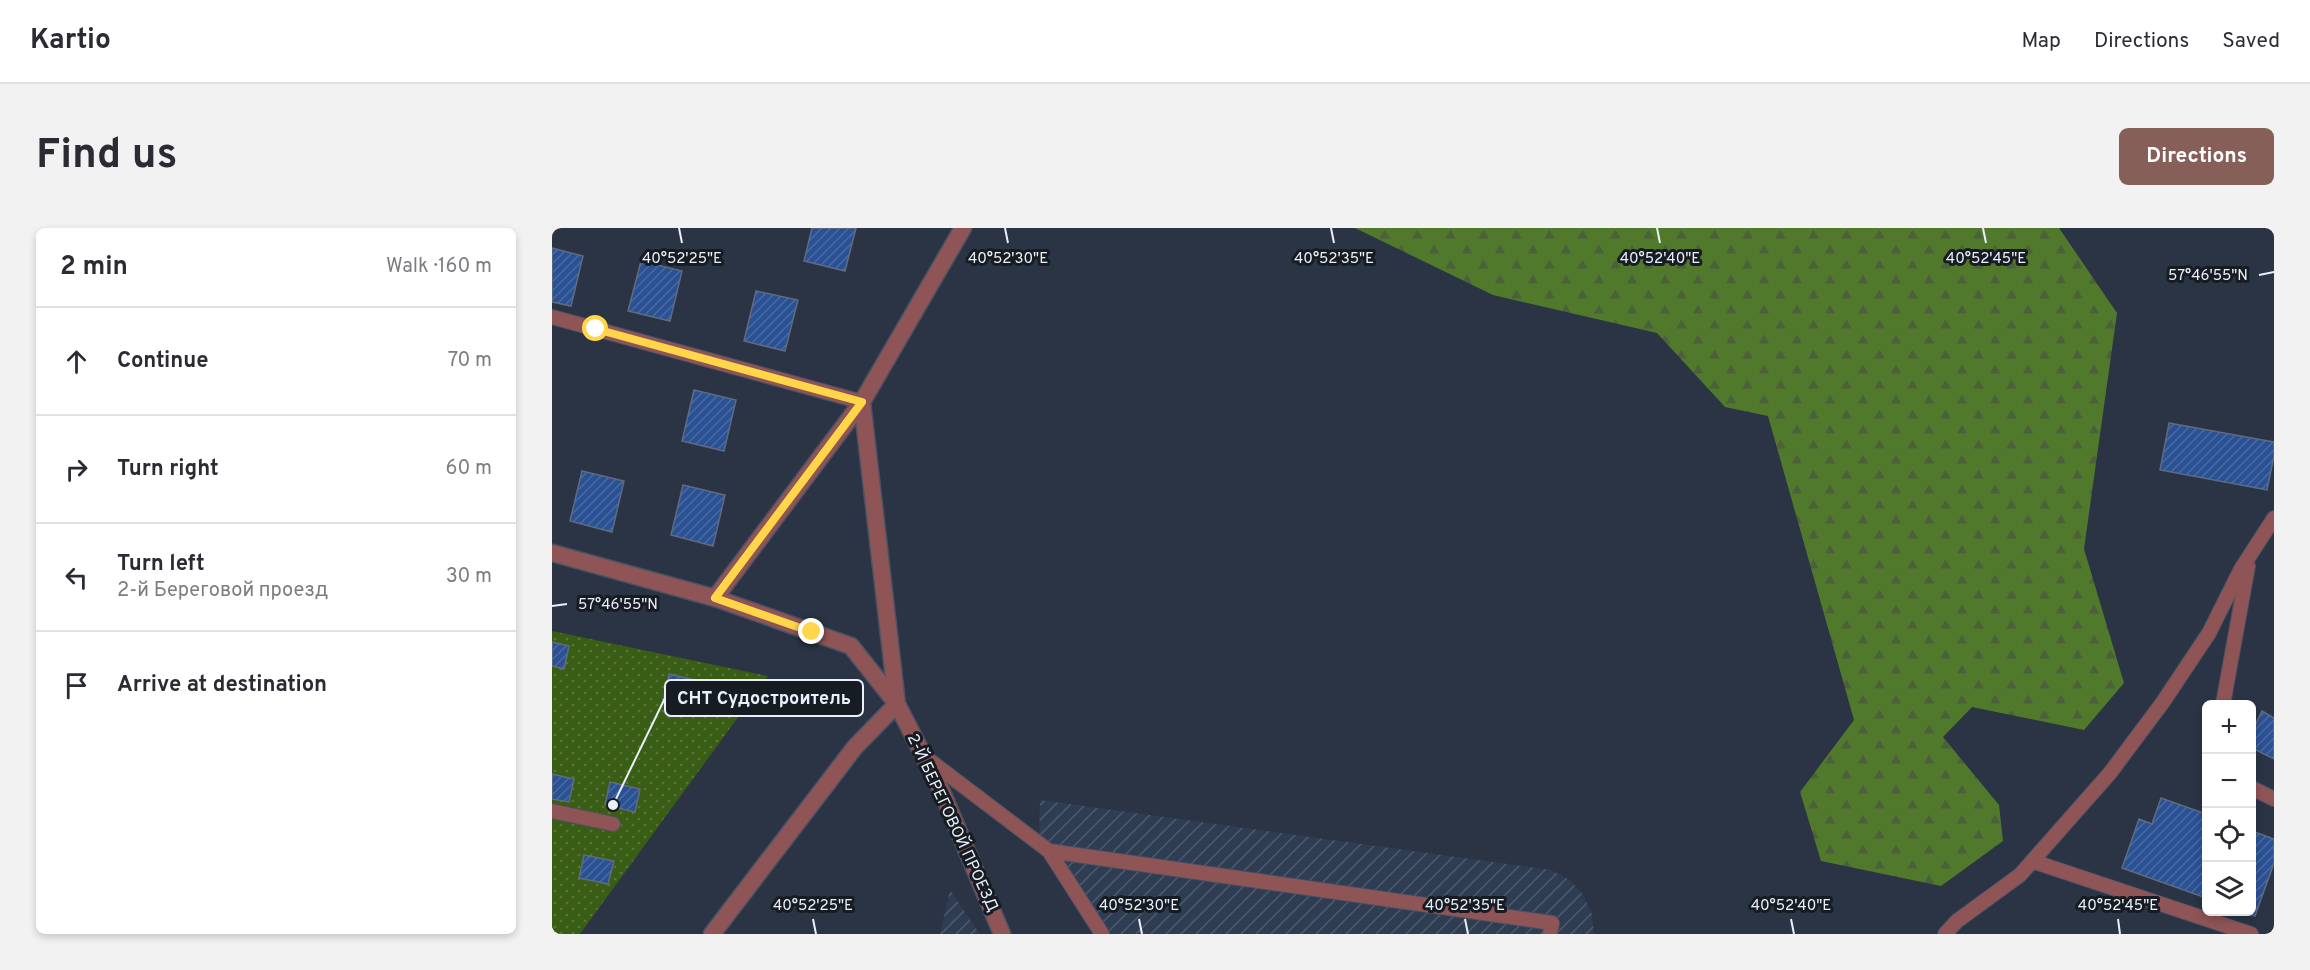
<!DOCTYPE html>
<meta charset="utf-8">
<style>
:root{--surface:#fff;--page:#f2f2f3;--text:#2b2b33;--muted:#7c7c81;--line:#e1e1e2;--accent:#855f58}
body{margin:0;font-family:Overpass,sans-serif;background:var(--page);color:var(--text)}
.controls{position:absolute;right:18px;bottom:18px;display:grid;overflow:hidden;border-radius:9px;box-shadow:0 3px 9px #0003}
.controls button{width:54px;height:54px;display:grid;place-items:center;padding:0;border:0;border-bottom:2px solid var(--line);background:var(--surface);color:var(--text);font:30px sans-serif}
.stop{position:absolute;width:18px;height:18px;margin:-14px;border:4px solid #ffd54a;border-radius:50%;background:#fff}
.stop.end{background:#ffd54a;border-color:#fff;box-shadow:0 2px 6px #0008}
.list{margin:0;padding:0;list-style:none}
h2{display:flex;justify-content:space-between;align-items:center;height:78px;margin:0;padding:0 24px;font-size:26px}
h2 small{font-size:20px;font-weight:400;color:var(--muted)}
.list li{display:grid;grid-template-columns:39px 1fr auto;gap:18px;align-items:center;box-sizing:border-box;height:108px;padding:0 24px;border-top:2px solid var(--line)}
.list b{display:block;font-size:22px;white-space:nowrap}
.list p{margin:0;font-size:20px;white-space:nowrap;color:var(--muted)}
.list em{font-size:20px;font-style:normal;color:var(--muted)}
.icon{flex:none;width:33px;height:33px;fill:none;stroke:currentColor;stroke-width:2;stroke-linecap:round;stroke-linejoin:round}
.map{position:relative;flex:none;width:1722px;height:706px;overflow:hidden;border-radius:9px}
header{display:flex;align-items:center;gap:36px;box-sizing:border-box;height:84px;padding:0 30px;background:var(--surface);border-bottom:2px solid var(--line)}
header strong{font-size:28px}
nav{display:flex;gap:33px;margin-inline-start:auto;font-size:21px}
.intro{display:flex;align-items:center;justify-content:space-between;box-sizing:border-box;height:144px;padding:0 36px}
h1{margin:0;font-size:42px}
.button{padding:15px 27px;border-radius:9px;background:var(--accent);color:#fff;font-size:21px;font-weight:700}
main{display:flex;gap:36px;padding:0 36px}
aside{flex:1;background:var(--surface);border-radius:9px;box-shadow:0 3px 9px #0003}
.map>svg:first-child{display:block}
</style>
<header>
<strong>Kartio</strong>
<nav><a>Map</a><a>Directions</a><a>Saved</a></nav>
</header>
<div class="intro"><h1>Find us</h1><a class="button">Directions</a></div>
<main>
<aside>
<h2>2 min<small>Walk · 160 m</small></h2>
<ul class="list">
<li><svg class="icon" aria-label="ahead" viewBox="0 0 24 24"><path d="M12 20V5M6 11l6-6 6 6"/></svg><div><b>Continue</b></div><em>70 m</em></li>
<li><svg class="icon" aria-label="right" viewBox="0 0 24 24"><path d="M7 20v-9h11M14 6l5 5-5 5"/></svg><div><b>Turn right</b></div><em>60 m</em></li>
<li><svg class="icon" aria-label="left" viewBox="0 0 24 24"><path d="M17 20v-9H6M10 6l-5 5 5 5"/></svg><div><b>Turn left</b><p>2-й Береговой проезд</p></div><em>30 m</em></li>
<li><svg class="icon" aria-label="arrive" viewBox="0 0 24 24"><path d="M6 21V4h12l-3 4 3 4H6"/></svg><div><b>Arrive at destination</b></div></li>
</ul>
</aside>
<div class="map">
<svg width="1722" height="706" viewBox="0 0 1722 706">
<defs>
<pattern id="industrial-furrows" width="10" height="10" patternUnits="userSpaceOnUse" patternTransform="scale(1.5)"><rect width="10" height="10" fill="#2f3d53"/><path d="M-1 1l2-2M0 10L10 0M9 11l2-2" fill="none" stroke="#4d596d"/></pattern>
<pattern id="forest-firs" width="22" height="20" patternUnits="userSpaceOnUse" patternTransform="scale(1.5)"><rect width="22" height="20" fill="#50792b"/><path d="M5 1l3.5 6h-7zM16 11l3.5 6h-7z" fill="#4b603b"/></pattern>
<pattern id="garden-dots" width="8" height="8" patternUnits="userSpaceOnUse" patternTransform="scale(1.5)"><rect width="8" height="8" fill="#3a5d15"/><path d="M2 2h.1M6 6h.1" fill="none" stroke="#567538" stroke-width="1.8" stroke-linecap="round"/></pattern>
<pattern id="building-hatch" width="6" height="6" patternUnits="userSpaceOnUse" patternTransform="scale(1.5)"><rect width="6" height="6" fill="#2a5193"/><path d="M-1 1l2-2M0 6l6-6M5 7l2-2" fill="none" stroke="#496aa3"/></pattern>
</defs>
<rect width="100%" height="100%" fill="#2a3445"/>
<path fill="url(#industrial-furrows)" d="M488,572L999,642L1018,652L1031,667L1040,686L1042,706H543L487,616Z
M398,662L428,706H388Z"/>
<path fill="url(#forest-firs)" d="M803,0H1507L1565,85L1532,321L1572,455L1532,502L1420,479L1391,509L1447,577L1451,613L1389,658L1269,633L1248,564L1302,492L1216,188L1173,179L1105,105L941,67Z"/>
<path fill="url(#garden-dots)" d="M0,403L216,448L28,706H0Z"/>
<path fill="url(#building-hatch)" stroke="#606b7e" stroke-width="1.5" d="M260,0H304L293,43L252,33Z
M0,20L31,28L19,78L0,74Z
M89,33L130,43L118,93L76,83Z
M204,63L246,72L233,123L192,113Z
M142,162L184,172L172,223L130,213Z
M1617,195L1722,214V228L1715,262L1608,242Z
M30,243L72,253L60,304L18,293Z
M131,257L173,267L161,318L119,307Z
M0,414L17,418L12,441L0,438Z
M117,446L147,453L142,476L112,469Z
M1710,483L1722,490V531L1700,520V504Z
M0,546L22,551L17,574L0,571Z
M58,554L88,561L83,584L53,577Z
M1609,570L1654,586V670L1570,640L1587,591L1600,596Z
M1700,603L1722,611V635L1703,688L1691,684H1700Z
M32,627L62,633L56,656L27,650Z"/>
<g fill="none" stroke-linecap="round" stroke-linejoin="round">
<g stroke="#495262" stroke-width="16">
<path id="service" d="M0,89L310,174
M1671,476L1696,338
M373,529L497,623L1000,695L998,706
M1700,560L1722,571
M0,583L61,596
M497,623L550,706
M1480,633L1699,706
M1393,706L1405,693L1468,647L1558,545L1611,474L1657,405L1689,341L1722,290"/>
</g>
<g stroke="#495262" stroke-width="19">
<path id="minor" d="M0,325L163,370L299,418L345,476L390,564L450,706
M163,370L310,174L411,0
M160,706L303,519L345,476L310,174"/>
</g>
<use href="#service" stroke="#8f5456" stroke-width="14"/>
<use href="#minor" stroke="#8f5456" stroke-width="16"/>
</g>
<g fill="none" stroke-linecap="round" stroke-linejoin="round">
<path stroke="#ffd54a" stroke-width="8" d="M44,101L310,174L163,370L260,404"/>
</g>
<path fill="none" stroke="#e9f0fb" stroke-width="2" d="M127,0L130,15M453,0L456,15M779,0L782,15M1105,0L1108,15M1431,0L1434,15M1707,47L1722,44M0,378L15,376M261,691L264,706M587,691L590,706M913,691L916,706M1239,691L1242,706M1566,691L1568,706"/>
<g text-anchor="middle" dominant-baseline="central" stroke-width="6" stroke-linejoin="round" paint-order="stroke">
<g font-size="16" fill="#e9f0fb" stroke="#171c23">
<text transform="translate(400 595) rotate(65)">2-Й БЕРЕГОВОЙ ПРОЕЗД</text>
</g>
</g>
<g font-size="15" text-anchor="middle" fill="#e9f0fb" stroke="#171c23" stroke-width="6" stroke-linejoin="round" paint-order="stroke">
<text x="130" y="35">40°52'25"E</text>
<text x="456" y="35">40°52'30"E</text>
<text x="782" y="35">40°52'35"E</text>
<text x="1108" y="35">40°52'40"E</text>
<text x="1434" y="35">40°52'45"E</text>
<text x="1656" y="52">57°46'55"N</text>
<text x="66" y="381">57°46'55"N</text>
<text x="261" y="682">40°52'25"E</text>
<text x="587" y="682">40°52'30"E</text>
<text x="913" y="682">40°52'35"E</text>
<text x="1239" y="682">40°52'40"E</text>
<text x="1566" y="682">40°52'45"E</text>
</g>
<path fill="none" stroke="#e9f0fb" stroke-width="2" d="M61 577L113 470"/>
<circle fill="#e9f0fb" stroke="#171c23" stroke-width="2" cx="61" cy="577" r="6"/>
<rect fill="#171c23" stroke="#e9f0fb" stroke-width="2" x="113" y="452" width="198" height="36" rx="6"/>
<g font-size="18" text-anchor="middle" font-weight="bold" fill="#e9f0fb">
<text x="212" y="476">СНТ Судостроитель</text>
</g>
</svg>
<div class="controls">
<button>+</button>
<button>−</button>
<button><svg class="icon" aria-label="locate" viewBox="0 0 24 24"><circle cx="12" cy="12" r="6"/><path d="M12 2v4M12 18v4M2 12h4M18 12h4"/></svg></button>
<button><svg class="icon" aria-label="layers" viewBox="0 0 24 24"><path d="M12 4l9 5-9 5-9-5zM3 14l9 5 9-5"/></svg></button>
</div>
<div class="stop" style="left:44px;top:101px"></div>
<div class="stop end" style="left:260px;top:404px"></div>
</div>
</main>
